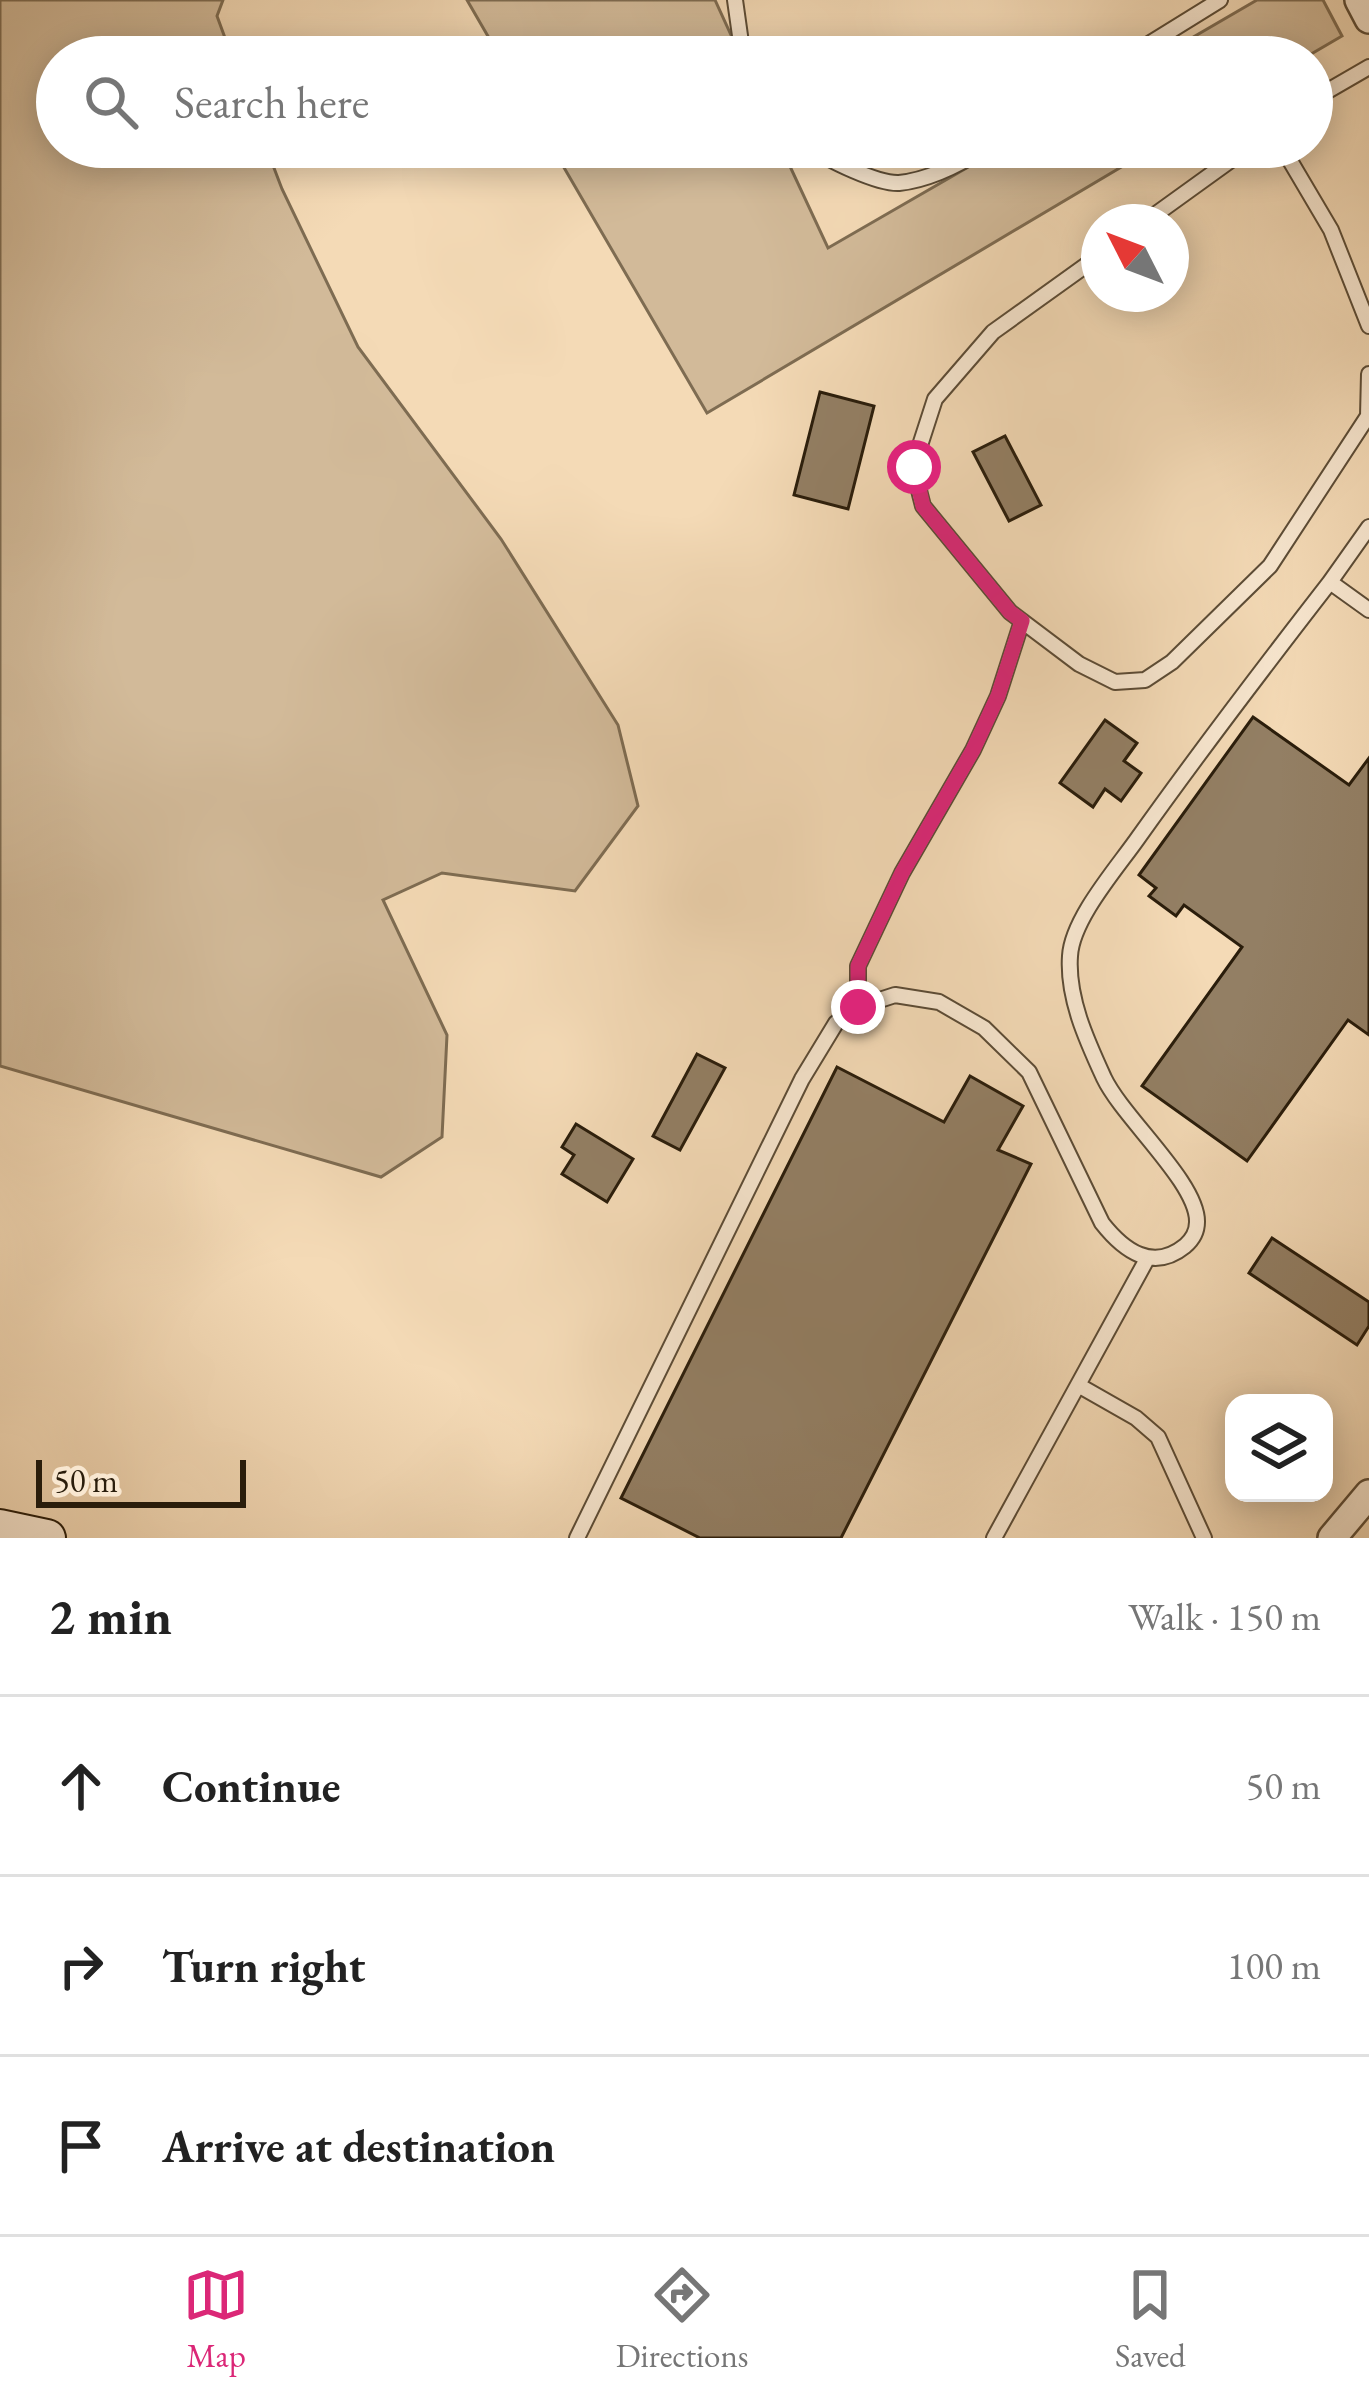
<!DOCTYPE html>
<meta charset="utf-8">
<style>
:root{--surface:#fff;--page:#f2f2f2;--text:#222;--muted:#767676;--line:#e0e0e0;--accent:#db2777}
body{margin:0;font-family:"EB Garamond",serif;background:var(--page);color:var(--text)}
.controls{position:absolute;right:36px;bottom:36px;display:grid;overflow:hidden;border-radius:24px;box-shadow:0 6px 30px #0003}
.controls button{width:108px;height:108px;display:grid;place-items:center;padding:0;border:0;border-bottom:3px solid var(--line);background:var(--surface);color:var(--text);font:60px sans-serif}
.compass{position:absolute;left:1081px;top:204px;width:108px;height:108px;border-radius:50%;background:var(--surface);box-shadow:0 6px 30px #0003;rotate:312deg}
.scale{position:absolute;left:36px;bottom:30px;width:210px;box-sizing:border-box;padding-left:12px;border:6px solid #2a1d0b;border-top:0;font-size:33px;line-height:42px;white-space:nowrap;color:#2a1d0b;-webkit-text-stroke:9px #f8e7d0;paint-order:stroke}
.stop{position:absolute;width:36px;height:36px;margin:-27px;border:9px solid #db2777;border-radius:50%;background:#fff}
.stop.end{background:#db2777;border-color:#fff;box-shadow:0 3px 12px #0008}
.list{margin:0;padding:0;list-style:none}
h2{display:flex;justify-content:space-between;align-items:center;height:156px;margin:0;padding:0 48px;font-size:51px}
h2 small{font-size:39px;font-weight:400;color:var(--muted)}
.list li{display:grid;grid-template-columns:78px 1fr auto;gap:36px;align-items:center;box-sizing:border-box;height:180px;padding:0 48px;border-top:3px solid var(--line)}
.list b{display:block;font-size:45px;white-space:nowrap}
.list em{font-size:39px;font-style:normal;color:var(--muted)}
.icon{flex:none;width:66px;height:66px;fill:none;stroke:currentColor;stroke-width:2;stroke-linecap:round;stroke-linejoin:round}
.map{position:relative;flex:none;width:1369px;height:1538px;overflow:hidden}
.search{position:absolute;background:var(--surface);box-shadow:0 6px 30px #0003;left:36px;right:36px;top:36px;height:132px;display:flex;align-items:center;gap:30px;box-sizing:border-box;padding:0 42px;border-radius:66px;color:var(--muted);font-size:45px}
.sheet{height:696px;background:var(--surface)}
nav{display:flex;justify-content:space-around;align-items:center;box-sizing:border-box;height:168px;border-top:3px solid var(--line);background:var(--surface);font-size:33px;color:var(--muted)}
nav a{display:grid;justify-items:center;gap:6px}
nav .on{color:var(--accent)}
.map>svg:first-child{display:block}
</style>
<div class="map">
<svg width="1369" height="1538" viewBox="0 0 1369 1538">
<rect width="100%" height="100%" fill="#f4dab6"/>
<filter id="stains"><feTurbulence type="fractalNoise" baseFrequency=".00167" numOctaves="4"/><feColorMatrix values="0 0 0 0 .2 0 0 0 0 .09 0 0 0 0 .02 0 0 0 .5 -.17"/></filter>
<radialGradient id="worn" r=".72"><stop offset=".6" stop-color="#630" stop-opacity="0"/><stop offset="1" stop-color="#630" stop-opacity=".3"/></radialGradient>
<path fill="#d2ba99" stroke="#7e6c52" stroke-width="3" d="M0,0H223L217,16L232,57H57V147H266L282,189L358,347L501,539L618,725L638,806L575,891L442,873L383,900L447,1035L442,1137L381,1177L0,1066Z
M467,0H715L741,57H500Z
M1257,0H1323L1342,36L1306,57H1159Z
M552,147H781L828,248L1003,147H1155L707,413Z"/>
<path fill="#937f64" stroke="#2a1d0b" stroke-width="3" d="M820,392L874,406L848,509L794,495Z
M1005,436L1041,505L1009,521L973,452Z
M1253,717L1349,785L1369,758V1035L1348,1020L1247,1161L1142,1086L1242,947L1184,905L1176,916L1149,896L1156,888L1139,875Z
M1105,720L1137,743L1124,761L1141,773L1121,801L1105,789L1093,807L1060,783Z
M697,1054L725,1068L680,1150L653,1136Z
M837,1067L944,1122L970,1076L1023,1106L998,1150L1031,1164L841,1538H700L621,1498Z
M576,1124L633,1159L607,1202L562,1174L574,1155L562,1147Z
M1272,1238L1369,1302V1326L1357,1345L1249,1273Z"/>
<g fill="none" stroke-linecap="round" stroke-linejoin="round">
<g stroke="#5c4c36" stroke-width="18">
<path id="lane" d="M735,0L743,57
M1128,57L1220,0
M1312,100L1369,67
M811,147C827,160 878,184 899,183C929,180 962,163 987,147
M1282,147L1331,230L1369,326
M1145,222L1249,147
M1099,256L993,332L935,399L913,467L923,506L1010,612L1079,664L1115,682L1145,680L1172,662L1270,566L1368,416L1369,374
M1369,527L1330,582L1369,610
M858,1007V966L902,873L973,750L998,696L1022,621
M1078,1385L1136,1418L1158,1437L1204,1538
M577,1538L802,1079L836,1023L858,1007L895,995L939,1002L984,1028L1029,1072L1102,1223C1124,1251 1153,1272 1185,1246C1192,1240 1197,1232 1197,1222C1198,1183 1123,1118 1104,1078C1087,1041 1067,998 1070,956C1072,919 1117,868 1138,838C1200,751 1264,667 1330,582
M994,1538L1147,1259"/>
</g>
<g stroke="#5c4c36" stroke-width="32">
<path id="street" d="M1359,0L1369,19
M1332,1538L1369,1494"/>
</g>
<g stroke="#2a1d0b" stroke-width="40">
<path id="secondary" d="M0,1528L47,1538"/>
</g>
<use href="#lane" stroke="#f8e7d0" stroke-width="14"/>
<use href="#street" stroke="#f8e7d0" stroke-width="27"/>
<use href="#secondary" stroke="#f8e7d0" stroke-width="36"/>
</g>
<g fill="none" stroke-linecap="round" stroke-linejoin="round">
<path stroke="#db2777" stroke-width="15" d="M858,1007V966L902,873L973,750L998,696L1022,621L1010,612L923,506L914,467"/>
</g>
<rect width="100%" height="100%" filter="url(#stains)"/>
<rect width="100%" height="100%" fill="url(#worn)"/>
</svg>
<div class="controls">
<button><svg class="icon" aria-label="layers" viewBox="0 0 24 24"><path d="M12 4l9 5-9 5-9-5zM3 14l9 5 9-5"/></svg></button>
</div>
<svg class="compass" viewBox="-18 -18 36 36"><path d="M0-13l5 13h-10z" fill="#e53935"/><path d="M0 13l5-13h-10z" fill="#767676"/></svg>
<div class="scale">50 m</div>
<div class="stop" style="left:914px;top:467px"></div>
<div class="stop end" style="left:858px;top:1007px"></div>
<div class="search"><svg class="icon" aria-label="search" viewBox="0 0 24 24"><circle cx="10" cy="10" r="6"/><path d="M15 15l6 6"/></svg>Search here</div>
</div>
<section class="sheet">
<h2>2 min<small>Walk · 150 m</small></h2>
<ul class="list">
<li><svg class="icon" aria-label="ahead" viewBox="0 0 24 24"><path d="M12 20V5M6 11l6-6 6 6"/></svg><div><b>Continue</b></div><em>50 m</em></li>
<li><svg class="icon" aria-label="right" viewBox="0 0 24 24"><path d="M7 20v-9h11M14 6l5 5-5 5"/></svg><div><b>Turn right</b></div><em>100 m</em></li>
<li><svg class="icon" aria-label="arrive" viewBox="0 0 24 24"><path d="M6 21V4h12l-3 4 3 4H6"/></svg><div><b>Arrive at destination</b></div></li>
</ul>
</section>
<nav>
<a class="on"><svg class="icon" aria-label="map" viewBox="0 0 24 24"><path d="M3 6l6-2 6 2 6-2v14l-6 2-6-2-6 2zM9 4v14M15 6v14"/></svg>Map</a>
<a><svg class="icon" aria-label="directions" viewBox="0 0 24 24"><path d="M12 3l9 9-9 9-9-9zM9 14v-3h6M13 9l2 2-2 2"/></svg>Directions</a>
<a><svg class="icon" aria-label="saved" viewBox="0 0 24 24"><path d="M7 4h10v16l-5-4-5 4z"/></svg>Saved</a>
</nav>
